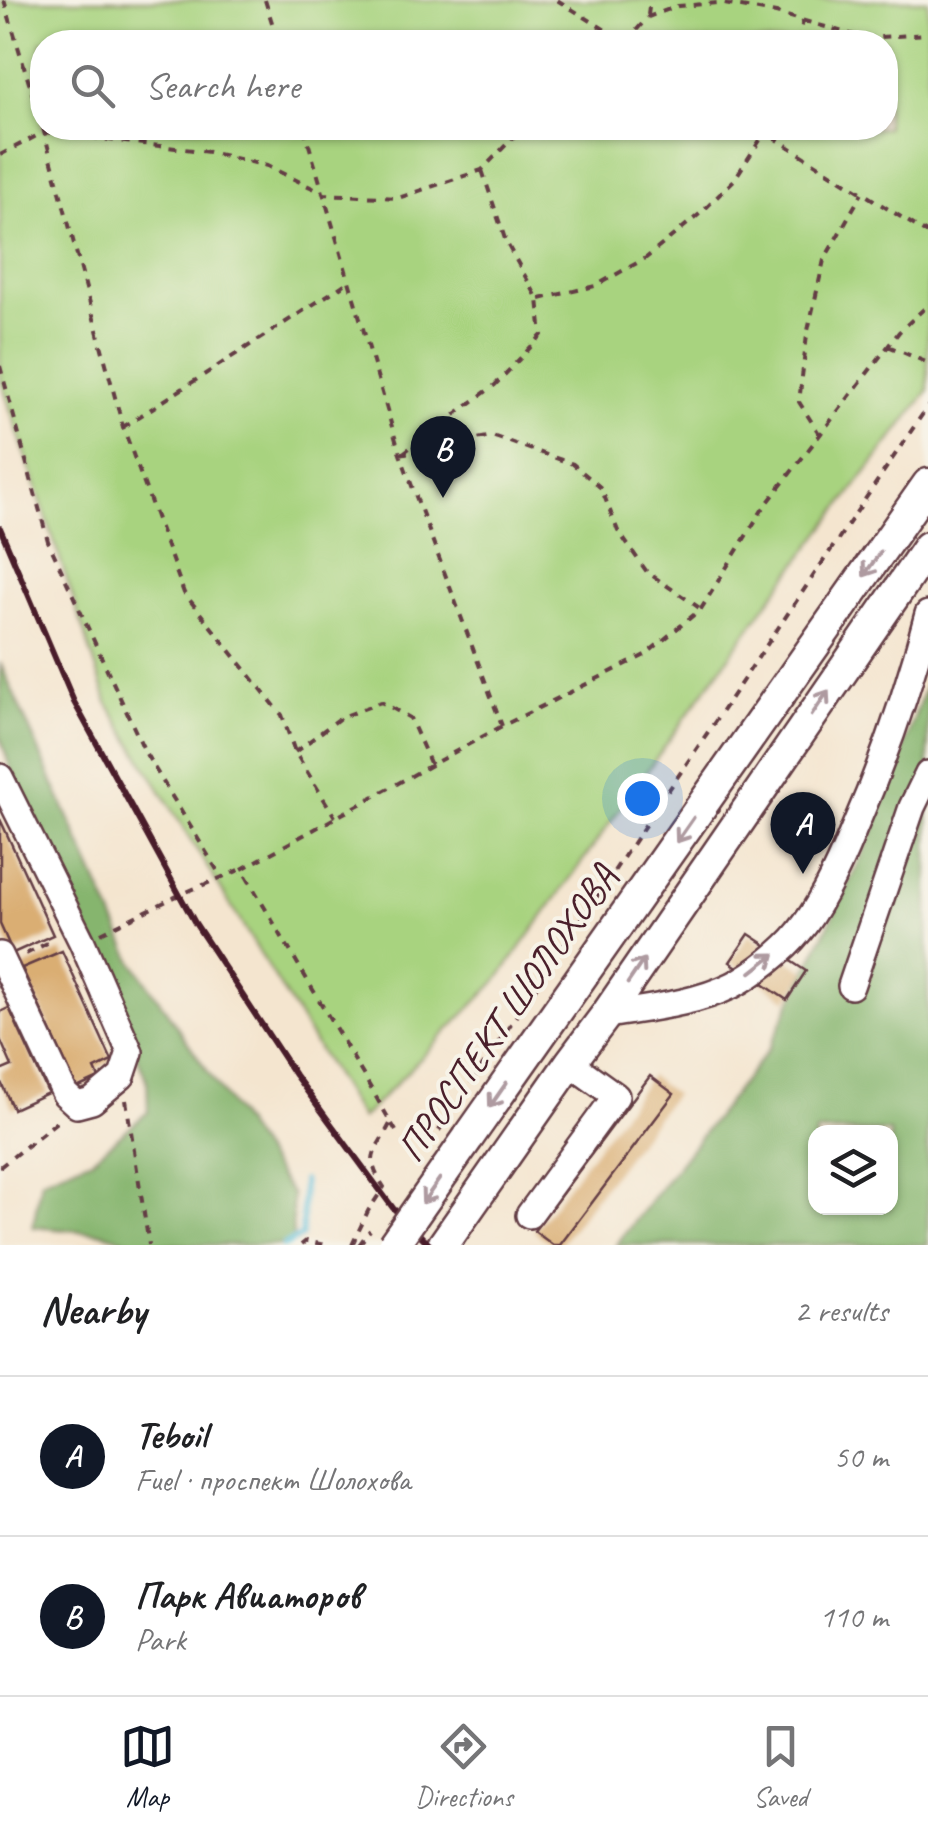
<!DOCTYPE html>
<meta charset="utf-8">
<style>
:root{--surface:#fff;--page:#f6f6f6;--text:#202124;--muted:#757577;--line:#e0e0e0;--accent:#111827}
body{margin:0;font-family:Caveat,sans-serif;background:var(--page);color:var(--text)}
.controls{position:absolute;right:30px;bottom:30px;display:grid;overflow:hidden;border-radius:20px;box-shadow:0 2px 8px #0004}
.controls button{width:90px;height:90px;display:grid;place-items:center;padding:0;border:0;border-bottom:2px solid var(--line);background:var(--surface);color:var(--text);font:50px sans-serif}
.you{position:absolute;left:642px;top:798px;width:35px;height:35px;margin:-25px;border:8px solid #fff;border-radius:50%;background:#1a73e8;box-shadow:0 0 0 15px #1a73e833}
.badge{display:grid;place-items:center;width:65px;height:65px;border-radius:50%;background:var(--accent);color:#fff;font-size:32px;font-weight:700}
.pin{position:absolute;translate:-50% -82px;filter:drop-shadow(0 2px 5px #0008)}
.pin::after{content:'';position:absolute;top:52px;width:35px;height:30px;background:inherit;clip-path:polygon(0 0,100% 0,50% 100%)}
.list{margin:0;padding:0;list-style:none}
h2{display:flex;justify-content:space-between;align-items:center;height:130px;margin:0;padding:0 40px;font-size:42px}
h2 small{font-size:32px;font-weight:400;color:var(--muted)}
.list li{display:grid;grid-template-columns:65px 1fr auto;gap:30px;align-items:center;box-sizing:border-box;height:160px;padding:0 40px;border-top:2px solid var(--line)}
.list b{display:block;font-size:38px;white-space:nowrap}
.list p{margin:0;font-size:32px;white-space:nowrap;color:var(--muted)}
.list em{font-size:32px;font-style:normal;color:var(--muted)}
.icon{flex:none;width:55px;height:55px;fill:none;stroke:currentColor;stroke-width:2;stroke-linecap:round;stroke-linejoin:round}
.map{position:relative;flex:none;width:928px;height:1245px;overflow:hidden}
.search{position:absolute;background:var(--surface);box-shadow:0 2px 8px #0004;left:30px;right:30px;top:30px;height:110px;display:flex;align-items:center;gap:25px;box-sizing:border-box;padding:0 35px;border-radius:40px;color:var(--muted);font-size:38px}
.sheet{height:450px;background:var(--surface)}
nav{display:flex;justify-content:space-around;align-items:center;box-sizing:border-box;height:140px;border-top:2px solid var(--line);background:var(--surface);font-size:28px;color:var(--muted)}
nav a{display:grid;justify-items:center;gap:5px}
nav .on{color:var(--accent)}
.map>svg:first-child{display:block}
</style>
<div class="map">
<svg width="928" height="1245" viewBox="0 0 928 1245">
<rect width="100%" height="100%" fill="#f7f3e8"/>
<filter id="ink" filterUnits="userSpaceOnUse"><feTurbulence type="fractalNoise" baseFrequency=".01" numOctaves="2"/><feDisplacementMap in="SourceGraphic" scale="20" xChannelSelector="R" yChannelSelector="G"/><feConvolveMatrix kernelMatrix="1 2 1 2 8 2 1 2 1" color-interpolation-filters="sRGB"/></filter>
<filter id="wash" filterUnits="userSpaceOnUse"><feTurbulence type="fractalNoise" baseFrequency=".0048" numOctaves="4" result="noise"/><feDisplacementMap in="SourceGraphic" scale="40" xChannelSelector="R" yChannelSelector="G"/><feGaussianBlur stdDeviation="2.25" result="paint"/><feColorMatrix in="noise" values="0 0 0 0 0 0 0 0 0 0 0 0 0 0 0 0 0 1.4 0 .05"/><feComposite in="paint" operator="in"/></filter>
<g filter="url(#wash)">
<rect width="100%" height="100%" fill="#f4e5cf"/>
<path fill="#a8d37f" stroke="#797955" stroke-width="2.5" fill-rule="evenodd" d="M0,0H928V391L766,605L496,982L361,1119L108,704L0,378ZM42,42H886V128H42Z"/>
<path fill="#86b56e" stroke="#686a4c" stroke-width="2.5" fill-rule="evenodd" d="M0,663L133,962L292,1195L293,1238L288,1245H139L104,1233L33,1227L41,1180L92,1159L148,1112L147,1081L102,971L19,796L0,736Z
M928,679V1245H616L768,1050L872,835ZM816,1132H890V1208H816Z"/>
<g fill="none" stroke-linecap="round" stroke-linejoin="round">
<path stroke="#5ec0dc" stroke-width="6" d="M284,1245L302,1236L303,1181"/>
</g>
<g id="blocks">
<path fill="#daae73" d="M0,819L53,935L13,953L0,924Z
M749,934L806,971L787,1000L730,962Z
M62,951L112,1061L95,1069L99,1078L77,1088L22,968Z
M9,1008L48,1093L13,1109L0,1080V1071L12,1066L0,1039V1012Z
M650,1076L674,1094L560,1245H553L534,1231Z"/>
</g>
</g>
<g filter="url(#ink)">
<use href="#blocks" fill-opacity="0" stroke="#643d44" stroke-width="2.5"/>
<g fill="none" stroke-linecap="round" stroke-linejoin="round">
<g stroke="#643d44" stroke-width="30">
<path id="minor" d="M0,777L82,942L130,1052L122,1076L92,1101L77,1105L65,1094L0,955
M851,986L912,807L928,774
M606,1015C649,1008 694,1004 733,985C754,974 784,951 799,932C821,906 840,863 853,831C884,760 909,688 928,614
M529,1215L616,1096L570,1063"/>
</g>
<g stroke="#643d44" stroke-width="35">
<path id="major" d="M468,1138L928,484
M443,1245L570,1063L606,1015L928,547"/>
</g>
<path stroke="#643d44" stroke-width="4" stroke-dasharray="8 8" stroke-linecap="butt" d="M4,0L42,126
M265,0L278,42
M557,0L625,42
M648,15L650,0
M626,42L648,17L678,6L718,3L776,13L865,38L928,34
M798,42L803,21
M43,128L123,427L184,593L282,715L295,752L335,817
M304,128L400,454L502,726
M759,128L928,234
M0,155L44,132L209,152L267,166L325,194L398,198L482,170L522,128
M540,299L595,286L646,258L702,212L734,180L768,128
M888,346L928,363
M0,366L48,541L146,754L222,878
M123,427L348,282
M820,435L799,402L807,335L824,260L862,193
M403,453L495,385L542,335L538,299L506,242L482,170
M400,454L492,436L573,464L601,488L618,531L647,572L701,609
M295,752L340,718L381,702L410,718L431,765
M101,933L179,895L242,869
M26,954L53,940
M126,1100L149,1245
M444,1123L928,406
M396,1131L242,869L502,726L645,655L701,609L762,510L899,332L928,305
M0,1167L59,1120
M301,1245L306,1241L325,1245
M352,1245L368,1211L384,1187C363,1156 376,1152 391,1122"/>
<use href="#minor" stroke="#fff" stroke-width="25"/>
<use href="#major" stroke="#fff" stroke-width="30"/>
<path stroke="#4a1f2b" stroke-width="6" d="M0,528L74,702L195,923L295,1075L393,1208L430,1245"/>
<g stroke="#643d44" stroke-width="35" stroke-linecap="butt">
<path id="major-bridge" d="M393,1245L468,1138"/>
</g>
<path stroke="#643d44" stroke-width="4" stroke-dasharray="8 8" stroke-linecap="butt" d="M430,1144L444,1123
M359,1245L370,1230"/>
<use href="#major-bridge" stroke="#fff" stroke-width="30"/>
</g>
<defs><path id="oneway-shaft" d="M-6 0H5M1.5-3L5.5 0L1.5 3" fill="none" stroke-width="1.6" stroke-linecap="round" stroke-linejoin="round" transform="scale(2.5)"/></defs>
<g stroke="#ae9aa0">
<use href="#oneway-shaft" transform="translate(872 564) rotate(125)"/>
<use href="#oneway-shaft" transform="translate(820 703) rotate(-56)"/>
<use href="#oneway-shaft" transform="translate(685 830) rotate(125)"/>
<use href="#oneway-shaft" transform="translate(763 963) rotate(-38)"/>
<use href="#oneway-shaft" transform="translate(636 971) rotate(-56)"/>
<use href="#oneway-shaft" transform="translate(498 1095) rotate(125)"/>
<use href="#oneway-shaft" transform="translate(431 1191) rotate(125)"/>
</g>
</g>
<g text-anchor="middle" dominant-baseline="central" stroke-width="8" stroke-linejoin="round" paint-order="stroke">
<g font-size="40" fill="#4a1f2b" stroke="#f7f3e8">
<text transform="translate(507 1013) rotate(-55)">ПРОСПЕКТ ШОЛОХОВА</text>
</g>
</g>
</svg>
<div class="controls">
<button><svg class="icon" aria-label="layers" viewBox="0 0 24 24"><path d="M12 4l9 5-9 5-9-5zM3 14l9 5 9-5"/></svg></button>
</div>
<div class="you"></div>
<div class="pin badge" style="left:803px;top:874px">A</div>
<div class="pin badge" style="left:443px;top:498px">B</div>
<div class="search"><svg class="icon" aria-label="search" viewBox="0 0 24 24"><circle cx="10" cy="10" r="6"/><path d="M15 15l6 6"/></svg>Search here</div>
</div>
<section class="sheet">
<h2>Nearby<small>2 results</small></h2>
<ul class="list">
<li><span class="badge">A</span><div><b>Teboil</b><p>Fuel · проспект Шолохова</p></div><em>50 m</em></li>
<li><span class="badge">B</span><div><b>Парк Авиаторов</b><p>Park</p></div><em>110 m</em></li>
</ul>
</section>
<nav>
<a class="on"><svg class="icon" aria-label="map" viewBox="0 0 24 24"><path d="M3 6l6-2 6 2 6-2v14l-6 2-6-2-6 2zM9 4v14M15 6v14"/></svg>Map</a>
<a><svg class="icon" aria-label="directions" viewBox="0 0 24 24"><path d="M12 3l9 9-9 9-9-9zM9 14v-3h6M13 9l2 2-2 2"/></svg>Directions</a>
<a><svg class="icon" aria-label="saved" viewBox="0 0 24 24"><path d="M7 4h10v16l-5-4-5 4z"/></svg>Saved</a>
</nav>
